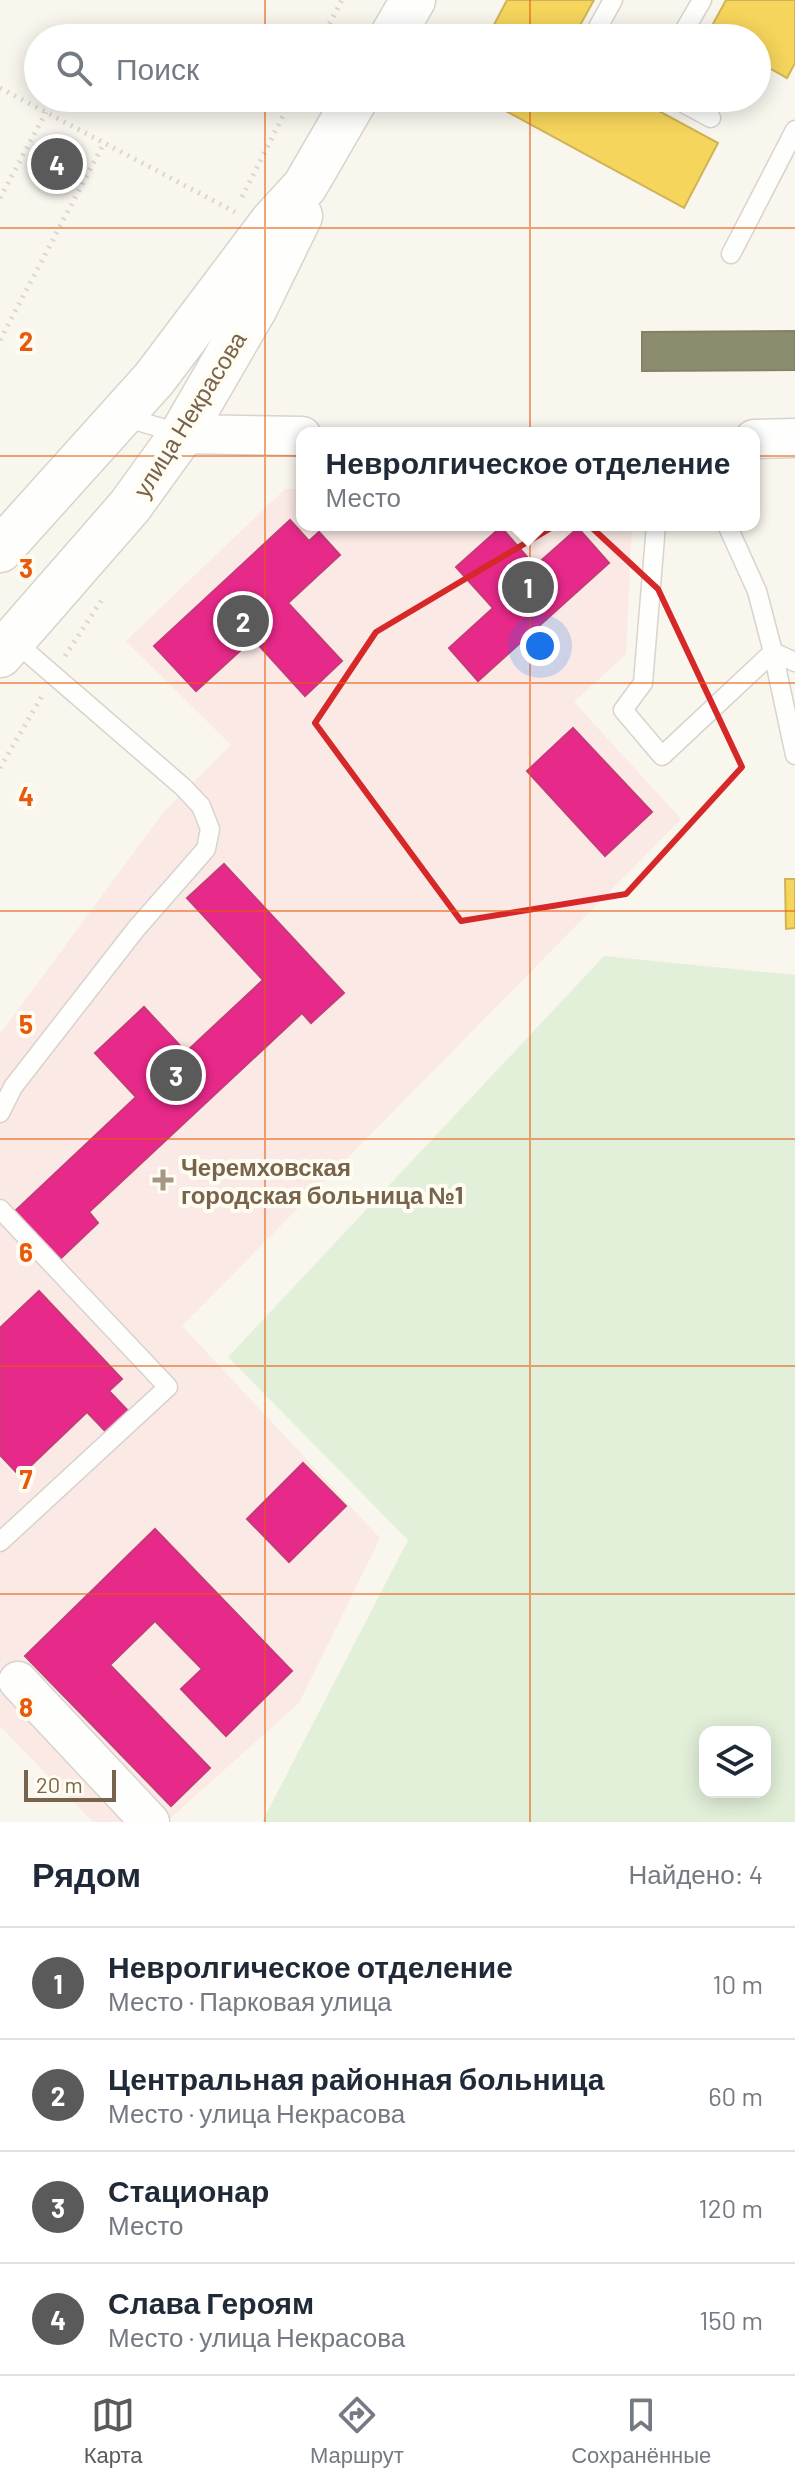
<!DOCTYPE html>
<html lang="ru">
<meta charset="utf-8">
<style>
:root{--surface:#fff;--page:#f2f2f3;--text:#1f2937;--muted:#747a83;--line:#e0e1e3;--accent:#5b5a5a}
body{margin:0;font-family:Barlow,sans-serif;background:var(--page);color:var(--text)}
.controls{position:absolute;right:24px;bottom:24px;display:grid;overflow:hidden;border-radius:16px;box-shadow:0 4px 20px #0003}
.controls button{width:72px;height:72px;display:grid;place-items:center;padding:0;border:0;border-bottom:2px solid var(--line);background:var(--surface);color:var(--text);font:40px sans-serif}
.scale{position:absolute;left:24px;bottom:20px;width:92px;box-sizing:border-box;padding-left:8px;border:4px solid #78634c;border-top:0;font-size:22px;line-height:28px;white-space:nowrap;color:#78634c;-webkit-text-stroke:6px #fffcf1;paint-order:stroke}
.you{position:absolute;left:540px;top:646px;width:28px;height:28px;margin:-20px;border:6px solid #fff;border-radius:50%;background:#1a73e8;box-shadow:0 0 0 12px #1a73e833}
.badge{display:grid;place-items:center;width:52px;height:52px;border-radius:50%;background:var(--accent);color:#fff;font-size:26px;font-weight:700}
.pin{position:absolute;translate:-50% -50%;border:4px solid #fff;box-shadow:0 2px 8px #0006}
.popup{position:absolute;left:296px;top:427px;width:464px;height:104px;box-sizing:border-box;display:grid;place-content:center;border-radius:16px;background:var(--surface);filter:drop-shadow(0 2px 6px #0005);font-size:26px;white-space:nowrap;color:var(--muted)}
.popup b{font-size:30px;color:var(--text)}
.popup::after{content:'';position:absolute;left:50%;top:100%;margin-left:-16px;border:16px solid transparent;border-top-color:var(--surface)}
.list{margin:0;padding:0;list-style:none}
h2{display:flex;justify-content:space-between;align-items:center;height:104px;margin:0;padding:0 32px;font-size:34px}
h2 small{font-size:26px;font-weight:400;color:var(--muted)}
.list li{display:grid;grid-template-columns:52px 1fr auto;gap:24px;align-items:center;box-sizing:border-box;height:112px;padding:0 32px;border-top:2px solid var(--line)}
.list b{display:block;font-size:30px;white-space:nowrap}
.list p{margin:0;font-size:26px;white-space:nowrap;color:var(--muted)}
.list em{font-size:26px;font-style:normal;color:var(--muted)}
.icon{flex:none;width:44px;height:44px;fill:none;stroke:currentColor;stroke-width:2;stroke-linecap:round;stroke-linejoin:round}
.map{position:relative;flex:none;width:795px;height:1822px;overflow:hidden}
.search{position:absolute;background:var(--surface);box-shadow:0 4px 20px #0003;left:24px;right:24px;top:24px;height:88px;display:flex;align-items:center;gap:20px;box-sizing:border-box;padding:0 28px;border-radius:44px;color:var(--muted);font-size:30px}
.sheet{height:552px;background:var(--surface)}
nav{display:flex;justify-content:space-around;align-items:center;box-sizing:border-box;height:112px;border-top:2px solid var(--line);background:var(--surface);font-size:22px;color:var(--muted)}
nav a{display:grid;justify-items:center;gap:4px}
nav .on{color:var(--accent)}
.map>svg:first-child{display:block}
</style>
<div class="map">
<svg width="795" height="1822" viewBox="0 0 795 1822">
<rect width="100%" height="100%" fill="#f9f6ee"/>
<path fill="#fae9e5" d="M285,489H302V525H632L626,654L574,702L681,819L182,1326L380,1538L299,1703L166,1822H93L0,1726V1034L163,813L231,745L126,641Z"/>
<path fill="#e2f0d9" fill-rule="evenodd" d="M604,956L795,975V1822H262L408,1540L228,1357ZM705,1732H765V1792H705Z"/>
<path fill="#f6d55c" stroke="#d0b357" stroke-width="2" d="M507,0H594L573,38H487Z
M726,0H795V63L787,78L757,61V38H717L708,33Z
M482,98H635L718,143L684,208Z
M785,879H795V928L786,929Z"/>
<path fill="#e7298a" stroke="#c63a77" stroke-width="2" d="M290,520L309,541L319,532L340,555L288,603L342,661L305,696L253,639L196,691L154,646Z
M501,527L535,566L578,528L609,563L478,681L449,648L493,608L456,567Z
M573,728L652,812L605,856L527,771Z
M224,864L344,993L311,1023L302,1013L89,1212L98,1223L60,1259L15,1211L136,1097L95,1053L144,1007L186,1052L263,980L187,898Z
M39,1291L122,1379L109,1391L132,1415L110,1436L87,1412L20,1476L0,1455V1328Z
M303,1463L346,1506L289,1562L247,1519Z
M155,1529L292,1671L226,1736L181,1689L202,1669L155,1621L110,1665L210,1768L171,1806L25,1656Z"/>
<path fill="#8c8c6e" stroke="#868064" stroke-width="2" d="M795,331V370L642,371V332Z"/>
<g fill="none" stroke-linecap="round" stroke-linejoin="round">
<g stroke="#d8d3cc" stroke-width="21">
<path id="service" d="M592,38L613,0
M680,38L702,0
M674,98L711,118
M731,254L795,130
M124,417L182,434
M656,525L643,683L623,710L662,756L773,652L795,662
M727,525L757,591L773,652L795,755
M0,1113L13,1087L136,929L206,849L210,829L201,806L183,787L13,640
M0,1209L168,1387L0,1542"/>
</g>
<g stroke="#d8d3cc" stroke-width="41">
<path id="minor" d="M182,434L302,436
M754,439L795,438
M18,1681L150,1822"/>
</g>
<g stroke="#d8d3cc" stroke-width="47">
<path id="tertiary" d="M391,38L413,0
M0,550L154,379L273,221L305,186L356,98
M0,655L130,506L182,434L255,308L300,216"/>
</g>
<path stroke="#dbd6d0" stroke-width="5" stroke-dasharray="2 6" stroke-linecap="butt" d="M322,38L342,0
M0,88L235,212
M242,197L292,98
M0,198L46,112
M0,340L104,143
M65,656L103,598
M0,768L42,696"/>
<use href="#service" stroke="#fefefc" stroke-width="18"/>
<use href="#minor" stroke="#fefefc" stroke-width="38"/>
<use href="#tertiary" stroke="#fefefc" stroke-width="44"/>
</g>
<path fill="none" stroke="#d62828" stroke-width="6" stroke-linejoin="round" d="M576,513L658,589L742,767L626,894L461,921L315,723L376,632Z"/>
<path fill="none" stroke="#e8590c" stroke-width="2" stroke-opacity="0.55" d="M265,0V38M530,0V38M265,98V1822M530,98V1822M0,228H795M0,456H795M0,683H795M0,911H795M0,1139H795M0,1366H795M0,1594H795"/>
<path fill="#a59685" stroke="#fffcf1" stroke-width="3" d="M159 1168h8v8h8v8h-8v8h-8v-8h-8v-8h8z"/>
<g text-anchor="middle" dominant-baseline="central" stroke-width="8" stroke-linejoin="round" paint-order="stroke">
<g font-size="24" fill="#78634c" stroke="#fffcf1">
<text transform="translate(189 414) rotate(-58)">улица Некрасова</text>
</g>
<g font-size="24" font-weight="bold" fill="#78634c" stroke="#fffcf1" text-anchor="start">
<text x="181" y="1166">Черемховская<tspan x="181" dy="28">городская больница №1</tspan></text>
</g>
</g>
<g font-size="26" text-anchor="middle" font-weight="bold" fill="#e8590c" stroke="#fffcf1" stroke-width="8" stroke-linejoin="round" paint-order="stroke">
<text x="26" y="351">2</text>
<text x="26" y="578">3</text>
<text x="26" y="806">4</text>
<text x="26" y="1034">5</text>
<text x="26" y="1262">6</text>
<text x="26" y="1489">7</text>
<text x="26" y="1717">8</text>
</g>
</svg>
<div class="controls">
<button><svg class="icon" aria-label="layers" viewBox="0 0 24 24"><path d="M12 4l9 5-9 5-9-5zM3 14l9 5 9-5"/></svg></button>
</div>
<div class="scale">20 m</div>
<div class="you"></div>
<div class="pin badge" style="left:528px;top:587px">1</div>
<div class="popup"><b>Невролгическое отделение</b>Место</div>
<div class="pin badge" style="left:243px;top:621px">2</div>
<div class="pin badge" style="left:176px;top:1075px">3</div>
<div class="pin badge" style="left:57px;top:164px">4</div>
<div class="search"><svg class="icon" aria-label="search" viewBox="0 0 24 24"><circle cx="10" cy="10" r="6"/><path d="M15 15l6 6"/></svg>Поиск</div>
</div>
<section class="sheet">
<h2>Рядом<small>Найдено: 4</small></h2>
<ul class="list">
<li><span class="badge">1</span><div><b>Невролгическое отделение</b><p>Место · Парковая улица</p></div><em>10 m</em></li>
<li><span class="badge">2</span><div><b>Центральная районная больница</b><p>Место · улица Некрасова</p></div><em>60 m</em></li>
<li><span class="badge">3</span><div><b>Стационар</b><p>Место</p></div><em>120 m</em></li>
<li><span class="badge">4</span><div><b>Слава Героям</b><p>Место · улица Некрасова</p></div><em>150 m</em></li>
</ul>
</section>
<nav>
<a class="on"><svg class="icon" aria-label="map" viewBox="0 0 24 24"><path d="M3 6l6-2 6 2 6-2v14l-6 2-6-2-6 2zM9 4v14M15 6v14"/></svg>Карта</a>
<a><svg class="icon" aria-label="directions" viewBox="0 0 24 24"><path d="M12 3l9 9-9 9-9-9zM9 14v-3h6M13 9l2 2-2 2"/></svg>Маршрут</a>
<a><svg class="icon" aria-label="saved" viewBox="0 0 24 24"><path d="M7 4h10v16l-5-4-5 4z"/></svg>Сохранённые</a>
</nav>
